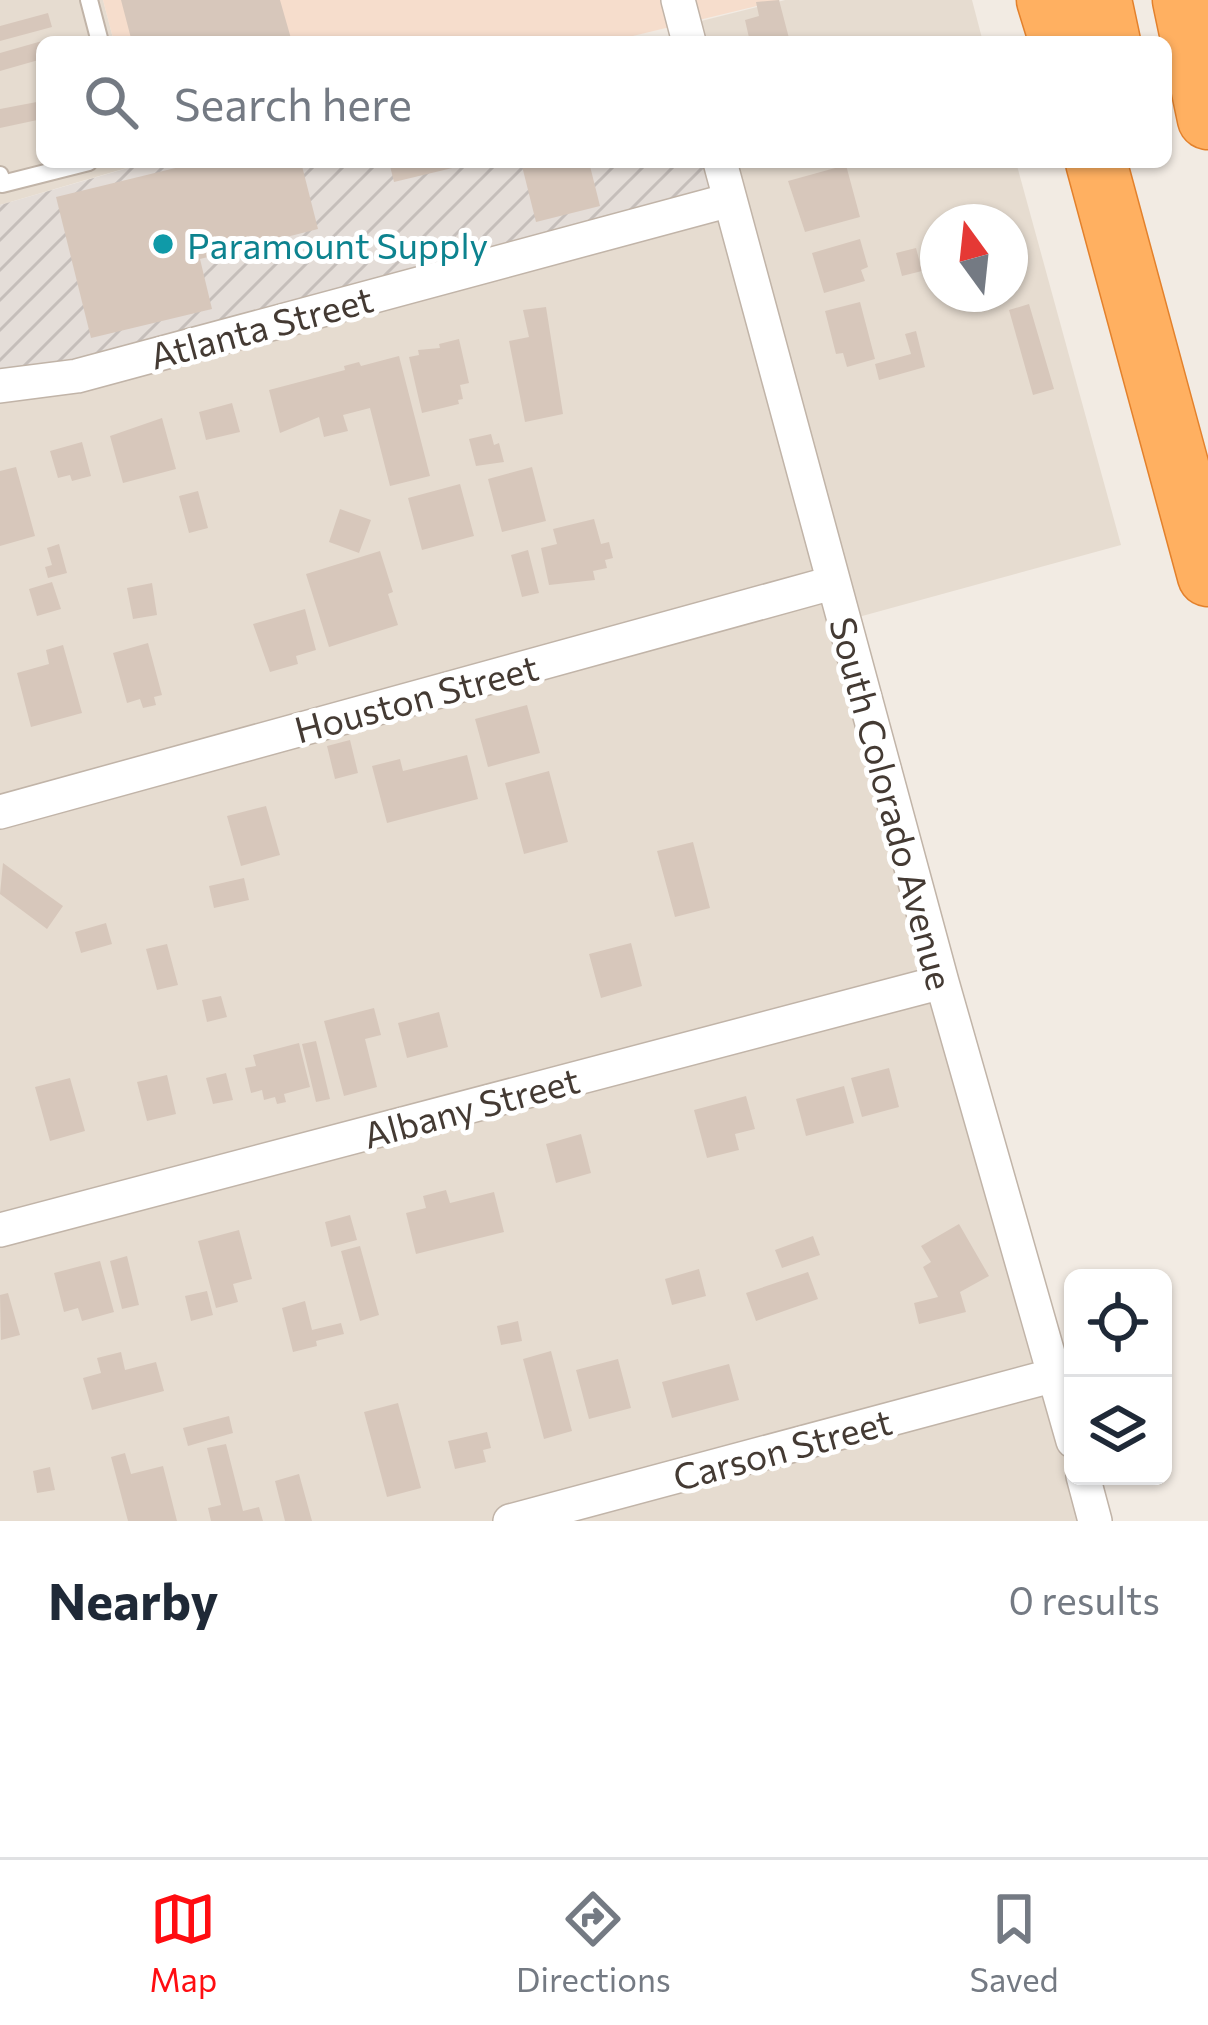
<!DOCTYPE html>
<style>
:root{--surface:#fff;--page:#f6f6f7;--text:#1f2937;--muted:#747a83;--line:#e0e1e3;--accent:#ff0d11}
body{margin:0;font-family:Commissioner,sans-serif;background:var(--page);color:var(--text)}
.controls{position:absolute;right:36px;bottom:36px;display:grid;overflow:hidden;border-radius:18px;box-shadow:0 3px 9px #0004}
.controls button{width:108px;height:108px;display:grid;place-items:center;padding:0;border:0;border-bottom:3px solid var(--line);background:var(--surface);color:var(--text);font:60px sans-serif}
.compass{position:absolute;left:920px;top:204px;width:108px;height:108px;border-radius:50%;background:var(--surface);box-shadow:0 3px 9px #0004;rotate:345deg}
.list{margin:0;padding:0;list-style:none}
h2{display:flex;justify-content:space-between;align-items:center;height:156px;margin:0;padding:0 48px;font-size:51px}
h2 small{font-size:39px;font-weight:400;color:var(--muted)}
.icon{flex:none;width:66px;height:66px;fill:none;stroke:currentColor;stroke-width:2;stroke-linecap:round;stroke-linejoin:round}
.map{position:relative;flex:none;width:1208px;height:1521px;overflow:hidden}
.search{position:absolute;background:var(--surface);box-shadow:0 3px 9px #0004;left:36px;right:36px;top:36px;height:132px;display:flex;align-items:center;gap:30px;box-sizing:border-box;padding:0 42px;border-radius:18px;color:var(--muted);font-size:45px}
.sheet{height:336px;background:var(--surface)}
nav{display:flex;justify-content:space-around;align-items:center;box-sizing:border-box;height:168px;border-top:3px solid var(--line);background:var(--surface);font-size:33px;color:var(--muted)}
nav a{display:grid;justify-items:center;gap:6px}
nav .on{color:var(--accent)}
.map>svg:first-child{display:block}
</style>
<div class="map">
<svg width="1208" height="1521" viewBox="0 0 1208 1521">
<defs>
<pattern id="industrial-furrows" width="10" height="10" patternUnits="userSpaceOnUse" patternTransform="scale(3)"><rect width="10" height="10" fill="#e4ddd8"/><path d="M-1 1l2-2M0 10L10 0M9 11l2-2" fill="none" stroke="#c5beba"/></pattern>
</defs>
<rect width="100%" height="100%" fill="#f2ebe3"/>
<path fill="#e6dcd0" fill-rule="evenodd" d="M0,0H103L114,42H42V162H147L0,205Z
M785,0H972L983,42H689L685,25Z
M720,162H1016L1121,545L844,621L1073,1441V1476L1095,1521H0V386ZM938,222H1010V294H938Z"/>
<path fill="#f6ddcc" d="M103,0H781L608,42H114Z"/>
<path fill="url(#industrial-furrows)" d="M149,162H720L730,200L0,386V205Z"/>
<path fill="#d7c7bb" d="M121,0H280L292,42H132Z
M779,0L790,42H750L745,20L759,16L756,2Z
M48,13L52,27L0,41V26Z
M42,41V59L0,71V53Z
M42,101V119L0,128V109Z
M200,162H301L318,229L200,259L212,309L91,338L56,197Z
M389,162H469V164L394,182Z
M521,162H589L600,206L536,222Z
M846,165L860,217L805,232L788,181Z
M860,239L868,267L861,270L865,281L824,293L812,253Z
M916,248L922,271L902,276L896,253Z
M860,302L875,359L847,367L843,353L836,354L825,311Z
M1029,304L1054,389L1033,395L1009,310Z
M546,307L563,414L525,422L509,341L529,337L523,310Z
M916,331L925,367L879,380L875,364L911,354L905,334Z
M459,339L469,383L460,385L463,399L458,400L459,404L422,413L409,357L419,355L418,350L440,348L439,344Z
M399,356L430,476L390,486L370,408L343,415L348,431L324,437L319,417L280,433L269,390L345,370L344,366L359,362L361,366Z
M232,403L240,432L206,440L199,412Z
M162,418L176,469L123,483L110,436Z
M491,434L494,445L499,443L504,462L476,466L469,439Z
M82,442L91,476L72,481L70,475L58,478L50,451Z
M16,467L35,536L0,546V471Z
M532,467L546,521L502,532L488,479Z
M460,484L474,536L422,550L408,498Z
M198,491L208,528L189,533L179,496Z
M340,509L371,520L359,553L329,542Z
M594,519L601,544L609,542L613,558L605,560L607,568L593,571L595,580L549,585L541,548L557,544L553,529Z
M59,544L67,573L48,578L45,567L52,565L47,548Z
M528,550L539,593L522,597L511,555Z
M380,551L393,592L388,594L398,625L329,647L306,574Z
M52,582L61,609L37,616L29,589Z
M152,583L157,615L133,619L127,588Z
M305,609L316,650L296,656L298,664L270,672L253,624Z
M148,643L162,695L154,697L156,705L143,708L140,699L127,703L113,653Z
M63,645L82,713L31,727L17,673L49,664L46,650Z
M527,705L540,753L488,767L475,719Z
M350,740L358,773L335,779L327,746Z
M467,755L478,799L387,823L372,766L400,759L403,771Z
M549,771L568,842L524,854L505,783Z
M266,806L280,855L241,866L227,816Z
M693,842L710,908L675,917L657,851Z
M3,863L63,906L47,929L0,894Z
M244,878L249,900L214,908L209,886Z
M106,923L112,944L81,953L75,932Z
M631,943L642,986L601,998L589,954Z
M167,944L178,985L157,990L146,949Z
M221,996L227,1017L207,1022L202,1000Z
M374,1008L381,1035L365,1039L377,1087L344,1096L324,1021Z
M439,1012L448,1047L407,1058L398,1023Z
M316,1041L330,1099L316,1102L302,1044Z
M299,1043L310,1087L284,1094L286,1102L277,1104L275,1097L264,1100L262,1090L251,1093L245,1068L256,1066L253,1055Z
M889,1068L899,1107L862,1117L851,1078Z
M226,1073L233,1100L213,1104L206,1078Z
M167,1075L176,1114L147,1121L137,1082Z
M70,1078L85,1131L50,1141L35,1087Z
M844,1086L854,1123L806,1136L796,1099Z
M746,1096L755,1129L735,1134L739,1150L707,1158L694,1110Z
M581,1134L591,1173L556,1183L546,1144Z
M446,1190L450,1203L494,1192L504,1232L416,1254L406,1213L426,1208L423,1196Z
M350,1215L357,1240L331,1247L325,1222Z
M959,1224L989,1276L960,1292L966,1312L919,1324L914,1303L938,1297L923,1267L931,1262L921,1246Z
M239,1230L252,1279L233,1284L238,1302L216,1308L198,1241Z
M813,1236L820,1255L782,1268L775,1250Z
M360,1246L379,1315L360,1321L341,1251Z
M127,1256L139,1305L122,1309L110,1261Z
M100,1261L114,1312L82,1321L78,1308L64,1312L54,1273Z
M699,1269L706,1296L672,1305L665,1279Z
M808,1272L818,1299L756,1321L746,1293Z
M207,1291L213,1315L191,1321L185,1296Z
M8,1293L20,1335L1,1340L0,1295Z
M305,1301L312,1330L341,1323L344,1334L316,1341L317,1346L293,1352L282,1308Z
M518,1321L522,1341L501,1345L497,1326Z
M551,1351L572,1431L544,1439L523,1359Z
M121,1352L125,1370L156,1362L164,1391L92,1410L83,1378L101,1373L97,1358Z
M618,1359L631,1408L589,1419L576,1370Z
M729,1364L739,1400L672,1418L662,1382Z
M398,1403L421,1488L387,1497L364,1412Z
M229,1416L233,1433L188,1446L183,1428Z
M487,1432L491,1448L483,1450L486,1462L455,1469L448,1441Z
M226,1444L243,1511L259,1507L263,1521H211L208,1508L221,1505L207,1448Z
M125,1453L131,1474L163,1466L177,1521H128L111,1457Z
M50,1467L55,1490L37,1493L33,1471Z
M299,1474L312,1521H285L275,1481Z"/>
<g fill="none" stroke-linecap="round" stroke-linejoin="round">
<g stroke="#c1b4a8" stroke-width="20">
<path id="lane" d="M89,0L100,42
M0,175L2,184L89,162"/>
</g>
<g stroke="#c1b4a8" stroke-width="36">
<path id="street" d="M678,0L689,42
M720,162L942,982L1073,1441
M0,386L77,376L730,200
M0,812L832,583
M0,1230L942,982
M1083,1476L1095,1521
M510,1521L1055,1375"/>
</g>
<g stroke="#e3812c" stroke-width="63">
<path id="highway" d="M1047,0L1060,42
M1101,0L1110,42
M1183,0L1208,119
M1096,162L1208,576"/>
</g>
<use href="#lane" stroke="#fff" stroke-width="16"/>
<use href="#street" stroke="#fff" stroke-width="33"/>
<use href="#highway" stroke="#ffb061" stroke-width="60"/>
</g>
<circle fill="#0f9aa8" stroke="#fff" stroke-width="4.5" cx="163" cy="244" r="12"/>
<g text-anchor="middle" dominant-baseline="central" stroke-width="10" stroke-linejoin="round" paint-order="stroke">
<g font-size="36" fill="#0d838f" stroke="#fff" text-anchor="start">
<text x="187" y="244">Paramount Supply</text>
</g>
<g font-size="36" fill="#443a33" stroke="#fff">
<text transform="translate(261 326) rotate(-15)">Atlanta Street</text>
<text transform="translate(416 697) rotate(-15)">Houston Street</text>
<text transform="translate(893 803) rotate(75)">South Colorado Avenue</text>
<text transform="translate(471 1106) rotate(-15)">Albany Street</text>
<text transform="translate(782 1448) rotate(-15)">Carson Street</text>
</g>
</g>
</svg>
<div class="controls">
<button><svg class="icon" aria-label="locate" viewBox="0 0 24 24"><circle cx="12" cy="12" r="6"/><path d="M12 2v4M12 18v4M2 12h4M18 12h4"/></svg></button>
<button><svg class="icon" aria-label="layers" viewBox="0 0 24 24"><path d="M12 4l9 5-9 5-9-5zM3 14l9 5 9-5"/></svg></button>
</div>
<svg class="compass" viewBox="-18 -18 36 36"><path d="M0-13l5 13h-10z" fill="#e53935"/><path d="M0 13l5-13h-10z" fill="#747a83"/></svg>
<div class="search"><svg class="icon" aria-label="search" viewBox="0 0 24 24"><circle cx="10" cy="10" r="6"/><path d="M15 15l6 6"/></svg>Search here</div>
</div>
<section class="sheet">
<h2>Nearby<small>0 results</small></h2>
<ul class="list">
</ul>
</section>
<nav>
<a class="on"><svg class="icon" aria-label="map" viewBox="0 0 24 24"><path d="M3 6l6-2 6 2 6-2v14l-6 2-6-2-6 2zM9 4v14M15 6v14"/></svg>Map</a>
<a><svg class="icon" aria-label="directions" viewBox="0 0 24 24"><path d="M12 3l9 9-9 9-9-9zM9 14v-3h6M13 9l2 2-2 2"/></svg>Directions</a>
<a><svg class="icon" aria-label="saved" viewBox="0 0 24 24"><path d="M7 4h10v16l-5-4-5 4z"/></svg>Saved</a>
</nav>
